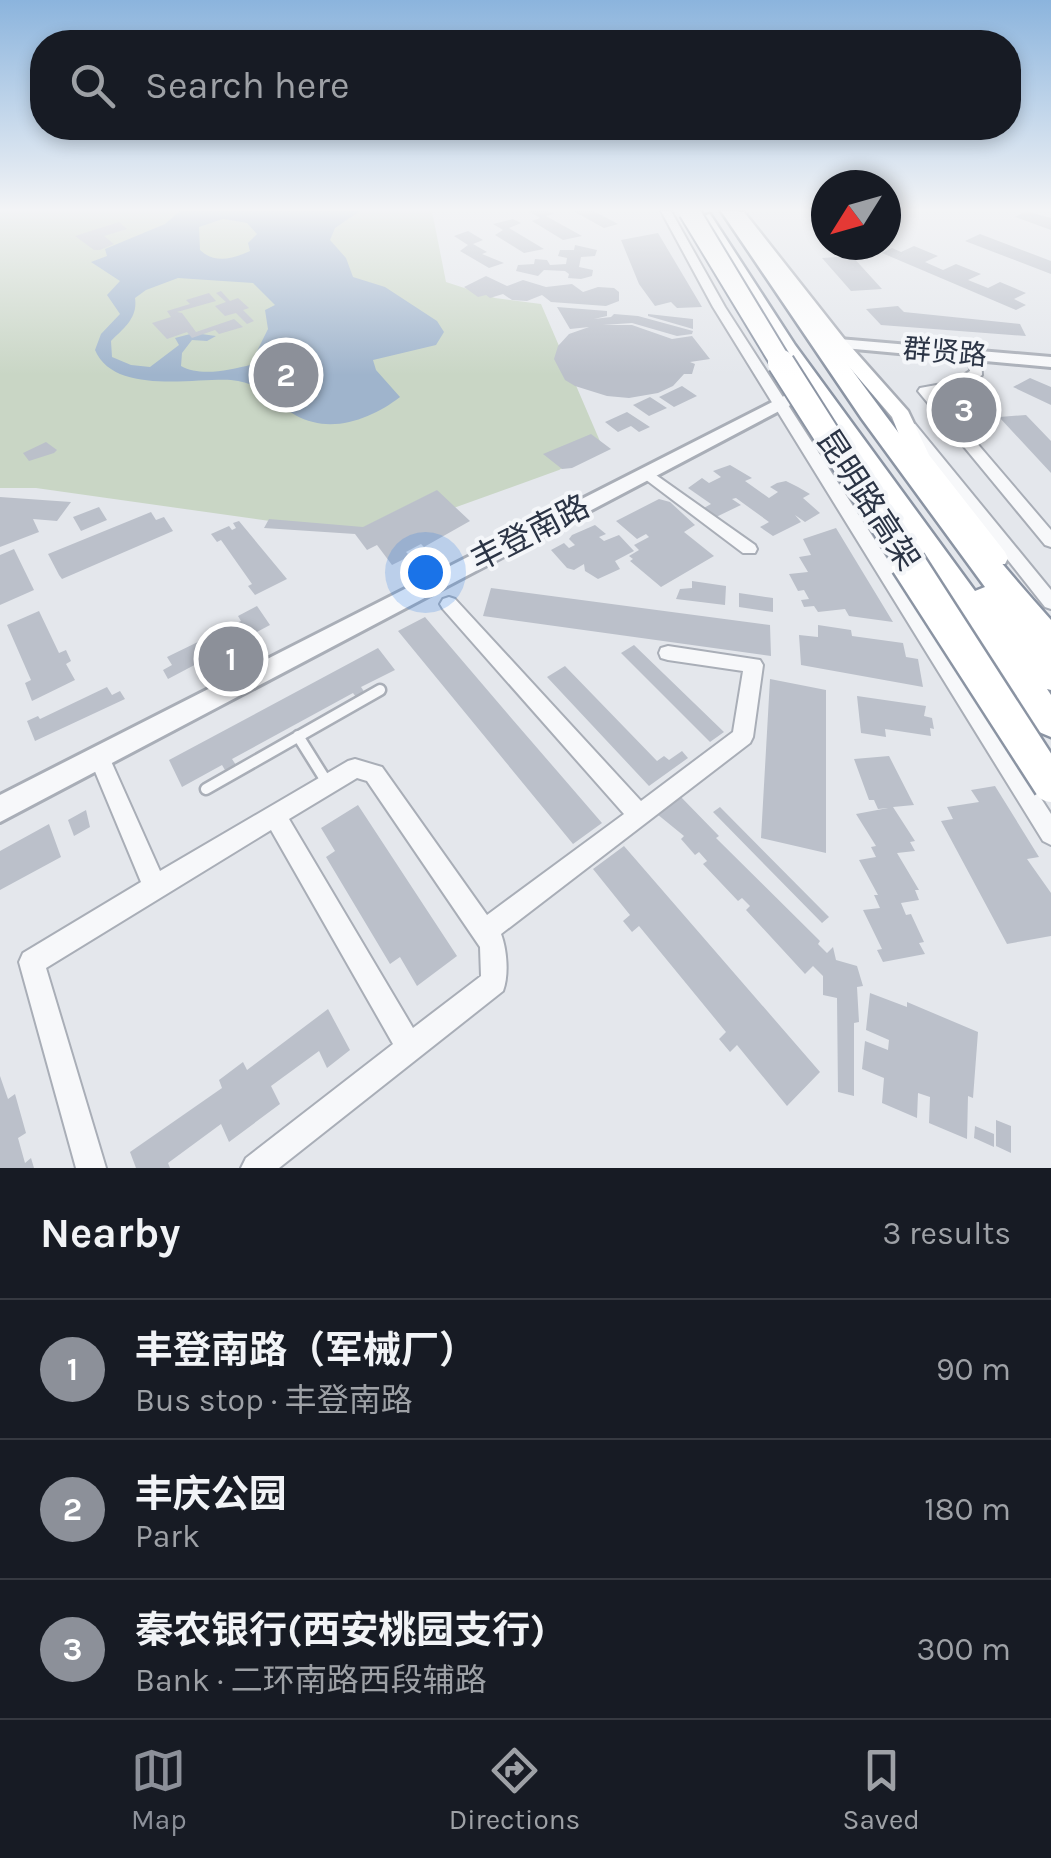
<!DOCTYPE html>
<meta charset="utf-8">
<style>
:root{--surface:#171b24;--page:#20242c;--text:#f1f3f6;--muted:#9ea1a6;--line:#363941;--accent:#8c9099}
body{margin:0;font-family:Karla,"Noto Sans SC",sans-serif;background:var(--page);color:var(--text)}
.compass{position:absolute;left:811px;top:170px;width:90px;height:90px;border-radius:50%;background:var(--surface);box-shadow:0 5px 15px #0003;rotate:233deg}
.you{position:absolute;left:425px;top:572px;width:35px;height:35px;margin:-25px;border:8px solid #fff;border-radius:50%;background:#1a73e8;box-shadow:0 0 0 15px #1a73e833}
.badge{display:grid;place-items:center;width:65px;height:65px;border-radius:50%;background:var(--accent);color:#fff;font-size:32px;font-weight:700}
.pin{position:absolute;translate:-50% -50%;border:5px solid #fff;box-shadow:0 2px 10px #0006}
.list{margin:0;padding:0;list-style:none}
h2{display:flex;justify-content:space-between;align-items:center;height:130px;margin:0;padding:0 40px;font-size:42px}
h2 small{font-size:32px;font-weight:400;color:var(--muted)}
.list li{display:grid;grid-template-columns:65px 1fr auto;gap:30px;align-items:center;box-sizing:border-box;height:140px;padding:0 40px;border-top:2px solid var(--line)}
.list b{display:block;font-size:38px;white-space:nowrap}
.list p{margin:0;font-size:32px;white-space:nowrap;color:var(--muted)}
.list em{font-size:32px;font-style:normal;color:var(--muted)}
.icon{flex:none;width:55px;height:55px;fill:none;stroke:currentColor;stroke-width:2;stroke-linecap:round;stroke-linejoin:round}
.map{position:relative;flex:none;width:1051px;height:1168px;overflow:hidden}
.search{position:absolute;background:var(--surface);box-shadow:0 5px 15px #0003;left:30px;right:30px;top:30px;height:110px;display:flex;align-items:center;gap:25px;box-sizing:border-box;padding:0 35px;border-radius:40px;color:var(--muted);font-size:38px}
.sheet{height:550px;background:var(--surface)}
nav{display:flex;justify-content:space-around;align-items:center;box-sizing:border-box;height:140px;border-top:2px solid var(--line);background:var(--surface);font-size:28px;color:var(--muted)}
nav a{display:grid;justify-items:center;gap:5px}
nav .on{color:var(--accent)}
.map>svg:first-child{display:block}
</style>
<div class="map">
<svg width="1051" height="1168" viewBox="0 0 1051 1168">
<rect width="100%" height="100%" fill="#e4e7ec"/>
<path fill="#c9d6c5" d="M0,211H432L446,282L495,298L541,304L602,446L559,470L376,536L36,488H0Z"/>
<path fill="#9fb4cc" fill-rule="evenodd" d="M180,211H360L335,228L330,240L346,258L353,277L385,287L437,321L444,332L436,345L373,360L376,370L400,397C377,415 343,430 313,422C280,415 270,383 231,380C193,378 114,395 95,350L101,334L120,314L107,295L120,281L91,262L107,256L105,249L165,224ZM223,219L247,223L257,234L248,243L250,251C232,259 215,264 200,250L199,227ZM178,278L253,283L275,305L265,310L268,329L250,365C230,370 200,377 181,366L182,353L192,340L207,341L216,336L194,333L175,338L179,345L150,367L131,365L112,357L111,341C124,328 138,318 135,298L146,290Z"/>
<path fill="#bbc0ca" d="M528,211H549L553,214L546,216L582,236L563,240L532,221L540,218Z
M573,211H594L618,224L604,228Z
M1026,211L1051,218V230L1015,217Z
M513,219L521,223L509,228L544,249L524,253L495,235L503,230L493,224Z
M119,222L127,229L104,236L114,244L100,250H94L75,236Z
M468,231L483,240L473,244L487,252L482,254L504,263L489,268L460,251L468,245L454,236Z
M658,233L702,307L677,308L671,302L655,306L639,284L621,240Z
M980,234L1051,261V274L965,241Z
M575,245L597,250L595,256L581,257L579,267L593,270L592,276L581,279L568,278L569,274L565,271L544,270L538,276L516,271L518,265L534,264L535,259L547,260L550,265L566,264L567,258L558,256L560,250H574Z
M914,246L938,256L925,262L943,270L956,264L981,274L968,280L988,288L1000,282L1026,293L1014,299L1026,305L1016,310L882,253L892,248L901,252Z
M852,256L882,289L851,291L822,258Z
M486,276L507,286L523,280L546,287L572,284L583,292L598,287L614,288L619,292V301L606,306L551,302L542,295L527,301L512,300L503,294L490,298L486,295L478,297L464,287Z
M221,291L230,301L238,298L249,308L243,310L254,321L247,324L236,313L225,316L215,306L226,302L216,293Z
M209,293L216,301L177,312L182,313L196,332L234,319L243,327L219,334L215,330L192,338L187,332L167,339L152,323L171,317L167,311L190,304L186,300Z
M898,306L904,312L1020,324L1026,336L881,325L866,309Z
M557,307L607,311V316L594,319L611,317L614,314L638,316L693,331L692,334L677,336L632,323L603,325H632L672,339L692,336L710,359L690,362L695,364L692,374H684L673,386L658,393L629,398L607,396L575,386L565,380L554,359L558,346L569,334L589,327L570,329Z
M648,314L693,319V329L648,316Z
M1030,378L1051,387V405L1013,387Z
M682,386L697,396L674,407L659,397Z
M650,397L667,408L649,416L633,405Z
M627,412L650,427L639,432L631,426L618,432L605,422Z
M1026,415L1051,441V473L999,417Z
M591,434L611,449L572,468L562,469L543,454Z
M46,442L57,450L54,453L29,461L23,453Z
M730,465L752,478L745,481L769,498L778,492L770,487L777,483L786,481L798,487L810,494L803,498L820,513L805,522L795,515L801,522L773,536L760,527L769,522L736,498L732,499L741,505L714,518L702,509L711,504L688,488L702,478L709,483L721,477L713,471Z
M437,490L470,521L424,547L421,544L406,552L410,556L392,565L377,545L367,550L355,534L264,528L269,519L363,527Z
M0,497L71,502L57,521L33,519L39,532L0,547Z
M659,499L670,502L695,525L684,532L714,556L661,587L630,561L633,559L629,556L639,550L634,545L649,537L646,534L637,539L616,521Z
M99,507L107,520L81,531L73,517Z
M151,512L156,520L164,517L173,531L62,579L59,575L48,554Z
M239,521L287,579L255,595L248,586L252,584L221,540L217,542L211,534L229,526L232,530L236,528L233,523Z
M595,525L606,534L599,537L604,541L619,535L634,551L615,561L620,569L598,579L585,571L584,564L574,570L567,568L551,550L564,543L569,548L575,545L569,539L572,535Z
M836,528L893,622L849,616L845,609L818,612L814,606L804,607L801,600L809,599L804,590L798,591L789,574L808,572L799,557L811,555L803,539Z
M14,549L34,590L0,605V555Z
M692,581L726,586L725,605L676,599L680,589L692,588Z
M491,588L770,625L771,656L483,616Z
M739,593L773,598V612L739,607Z
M257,606L270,625L168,679L163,670L172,665L167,657L241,621L238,616Z
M39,611L59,653L66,650L71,661L66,664L75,680L32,701L25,683L31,680L7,625Z
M425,617L507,713L602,823L573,844L398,631Z
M818,625L851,630L852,636L903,643L906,657L918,659L923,687L801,665L799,635L818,637Z
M634,645L724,732L710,742L621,653Z
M378,648L395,670L361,687L365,693L356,697L353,693L232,759L236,765L225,770L222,765L182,787L169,760Z
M565,666L657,761L664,756L669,760L682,751L688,758L649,786L547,677Z
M770,679L826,690V853L761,838Z
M107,687L112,695L120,691L125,699L35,741L27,721L38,716L40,719Z
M857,696L926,706L924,716L932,718L934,729L930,728L931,736L885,729L886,737L861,733Z
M889,756L914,805L893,807L915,841L910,842L915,851L897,853L919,890H915L919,900L901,903L906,915L911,914L924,942L919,943L925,954L883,962L877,950L882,949L863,910L880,908L874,895H878L859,860L876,857L871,847L876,846L856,814L888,808L878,809L874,800H869L854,759Z
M995,786L1039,857L1027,859L1051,893V936L1007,944L941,821L953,819L947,807L979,802L971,790Z
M680,796L719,836L716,838L820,941L818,944L827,953L833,947L836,960L857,966L863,986L857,987L859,1022L854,1023V1096L838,1092L837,998L823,995V976L813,966L805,974L746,910L750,906L742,898L738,901L703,864L707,861L699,852L695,855L681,839L684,836L657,814Z
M358,805L457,956L417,986L400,957L390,964L326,857L335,851L321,828Z
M720,807L829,917L822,923L713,812Z
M86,810L90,827L74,836L68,820Z
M49,824L61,857L0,890V851Z
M624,846L820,1072L787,1106L737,1045L730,1052L719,1039L726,1032L639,926L632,932L623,921L630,915L593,869Z
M870,993L907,1007V1002L978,1032L973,1098L968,1096L967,1139L929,1123L930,1097L918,1093L917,1118L882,1103L884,1078L862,1069L865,1041L888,1050L889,1040L866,1030Z
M328,1009L350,1050L327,1068L319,1051L271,1086L280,1104L229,1142L221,1124L168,1163L170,1168H136L130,1152L222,1088L219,1080L243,1062L247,1070Z
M0,1076L8,1099L15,1094L26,1133L18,1138L25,1163L31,1158L34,1168H0Z
M996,1120L1011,1126V1153L996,1146Z
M975,1126L994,1134V1147L974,1138Z"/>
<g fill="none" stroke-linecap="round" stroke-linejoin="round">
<g stroke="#a9aeb7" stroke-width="15">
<path id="service" d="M298,736L328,784
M206,789L380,690"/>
</g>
<g stroke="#a9aeb7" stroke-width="4">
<path id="minor" d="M661,211H671L725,307L1051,814V845L1043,841L713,307Z
M975,350L981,354L982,375L962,388L934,393L1051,530V547L1045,545L918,391L920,388L953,382L970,371L969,354Z
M910,423L915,424L1051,590V609L1045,607L905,430L903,427Z
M646,468L755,545L757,549L755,553H743L641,476L638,473L641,470Z
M449,597L455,599L641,801L733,732L743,671L668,660L661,658L659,653L661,648L668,646L760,660L763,665L753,737L750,743L501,934C507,950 509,975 503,991L279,1168H241L246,1158L393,1044L271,830L46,968L106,1168H76L19,962L23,953L141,882L89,757L92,750L99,748L106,750L160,871L348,761L355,759L382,767L487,915L624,814L443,609L440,604L443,599ZM357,778L367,781L480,947L481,976L413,1028L289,819Z"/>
</g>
<g stroke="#a9aeb7" stroke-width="6">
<path id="tertiary" d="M839,339L1051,357V367L833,347V341Z
M794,391L803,396L800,400L0,822V795Z"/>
</g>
<g stroke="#a9aeb7" stroke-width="5">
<path id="secondary" d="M734,212H744L845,340L908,411L929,455L1005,552L1008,558L1005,564H987L908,457L892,417L833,348L734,218Z"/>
</g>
<g stroke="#8b94a3" stroke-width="5">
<path id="trunk" d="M721,211H738C838,351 937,493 1051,620V690L1047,689L1051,695V737L1039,732L775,347L695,218L710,214L795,345L975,591L985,587L862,419Z"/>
</g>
<use href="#service" stroke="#f7f8fa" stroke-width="10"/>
<use href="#minor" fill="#f7f8fa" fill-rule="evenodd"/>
<use href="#tertiary" fill="#f7f8fa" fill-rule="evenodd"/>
<use href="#secondary" fill="#fff" fill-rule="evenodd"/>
<use href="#trunk" fill="#fff" fill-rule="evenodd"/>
<g stroke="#8b94a3" stroke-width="24" stroke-linecap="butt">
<path id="trunk-bridge-far2" d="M689,211L783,366"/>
</g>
<g stroke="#8b94a3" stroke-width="30" stroke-linecap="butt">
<path id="trunk-bridge-far1" d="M781,363L910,566"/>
</g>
<g stroke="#8b94a3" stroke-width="39" stroke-linecap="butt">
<path id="trunk-bridge" d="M908,563L1051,785"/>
</g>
<use href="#trunk-bridge-far2" stroke="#fff" stroke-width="20"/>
<use href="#trunk-bridge-far1" stroke="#fff" stroke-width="26"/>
<use href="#trunk-bridge" stroke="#fff" stroke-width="34"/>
</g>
<linearGradient id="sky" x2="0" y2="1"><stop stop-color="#8bb4dd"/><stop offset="0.56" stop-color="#f3f4f6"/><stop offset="1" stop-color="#f3f4f6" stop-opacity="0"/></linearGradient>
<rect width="1051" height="375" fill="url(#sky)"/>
<g text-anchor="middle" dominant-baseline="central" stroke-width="8" stroke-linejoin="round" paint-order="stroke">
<g font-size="28" fill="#2b3445" stroke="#f4f6f9">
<text transform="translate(945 352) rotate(5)">群贤路</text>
</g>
<g font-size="32" fill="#2b3445" stroke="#f4f6f9">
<text transform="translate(868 500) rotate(57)">昆明路高架</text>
<text transform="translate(530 533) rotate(-27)">丰登南路</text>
</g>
</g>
</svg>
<svg class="compass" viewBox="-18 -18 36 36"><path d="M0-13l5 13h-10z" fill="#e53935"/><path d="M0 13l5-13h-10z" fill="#9ea1a6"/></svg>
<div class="you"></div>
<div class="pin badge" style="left:231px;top:659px">1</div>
<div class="pin badge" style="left:286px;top:375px">2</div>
<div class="pin badge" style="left:964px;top:410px">3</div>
<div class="search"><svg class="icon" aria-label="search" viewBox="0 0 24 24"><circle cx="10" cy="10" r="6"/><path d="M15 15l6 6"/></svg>Search here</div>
</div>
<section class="sheet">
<h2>Nearby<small>3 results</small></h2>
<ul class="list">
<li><span class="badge">1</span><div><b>丰登南路（军械厂）</b><p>Bus stop · 丰登南路</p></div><em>90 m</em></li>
<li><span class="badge">2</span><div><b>丰庆公园</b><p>Park</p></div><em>180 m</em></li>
<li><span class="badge">3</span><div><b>秦农银行(西安桃园支行)</b><p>Bank · 二环南路西段辅路</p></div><em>300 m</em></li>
</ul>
</section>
<nav>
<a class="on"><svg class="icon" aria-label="map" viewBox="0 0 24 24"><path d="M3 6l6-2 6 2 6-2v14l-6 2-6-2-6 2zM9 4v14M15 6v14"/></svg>Map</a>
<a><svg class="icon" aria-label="directions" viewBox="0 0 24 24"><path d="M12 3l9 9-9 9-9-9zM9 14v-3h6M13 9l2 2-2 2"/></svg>Directions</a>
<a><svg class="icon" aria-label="saved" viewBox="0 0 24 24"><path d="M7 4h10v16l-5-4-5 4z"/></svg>Saved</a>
</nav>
